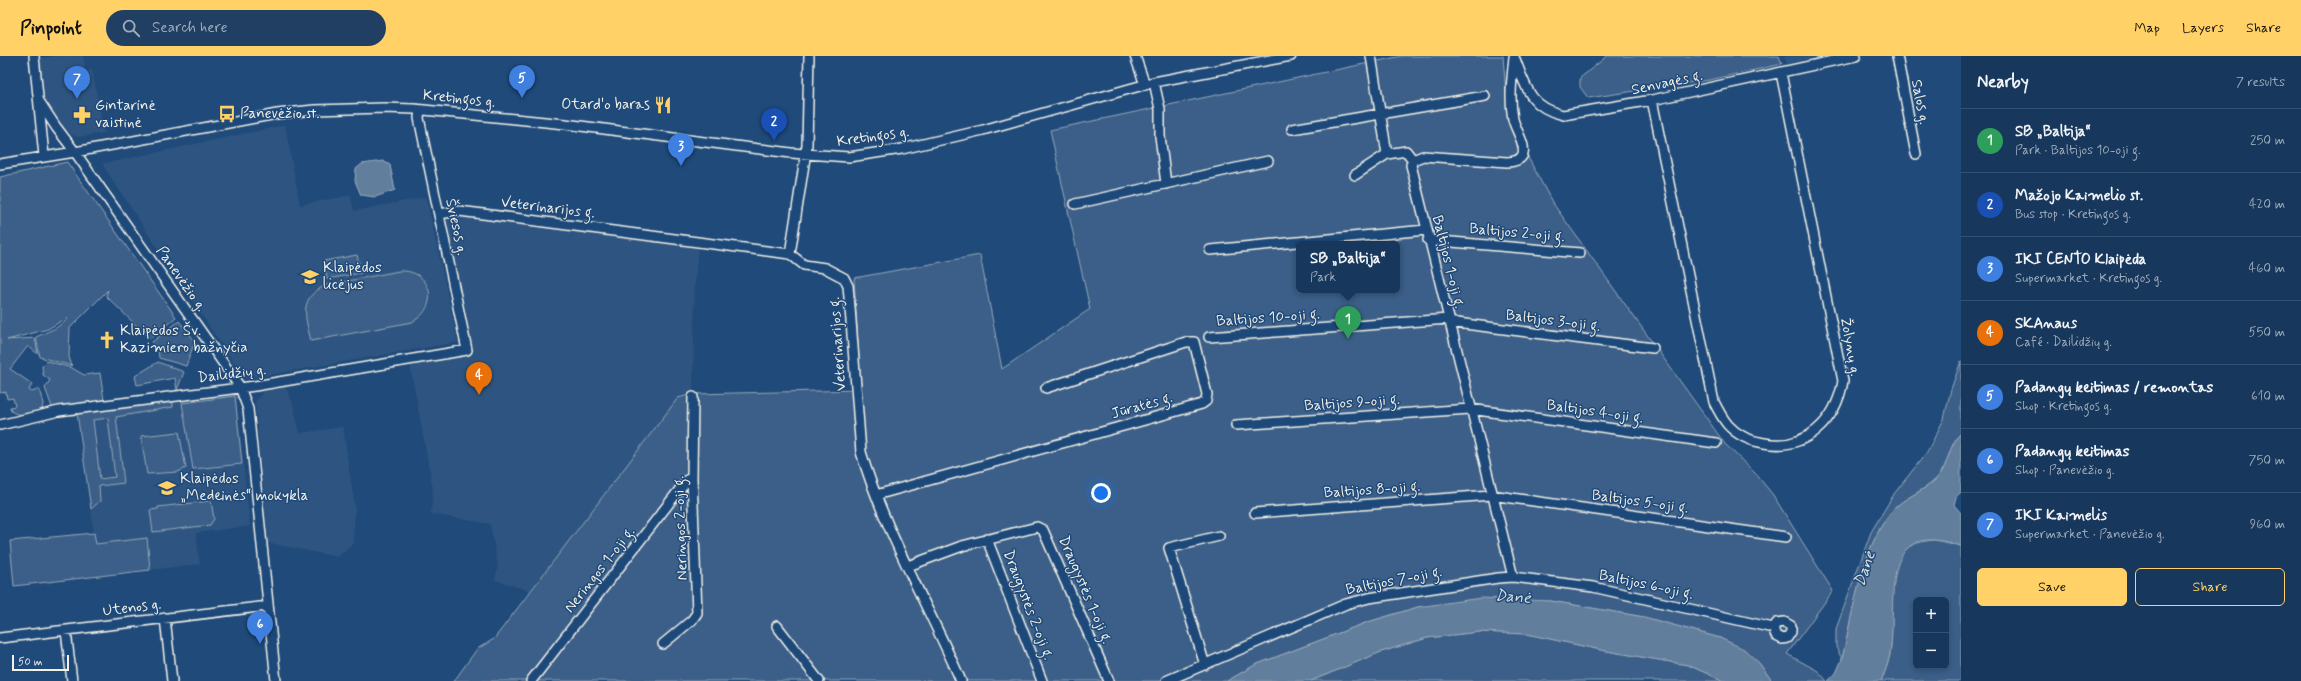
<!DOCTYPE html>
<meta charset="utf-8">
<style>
:root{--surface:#17385c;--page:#203f62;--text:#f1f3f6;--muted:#9eacbb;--line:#365272;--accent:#ffd166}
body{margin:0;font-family:Mynerve,sans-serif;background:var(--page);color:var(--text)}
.controls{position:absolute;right:12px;bottom:12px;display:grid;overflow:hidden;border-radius:6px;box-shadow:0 2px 6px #0003}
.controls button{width:36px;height:36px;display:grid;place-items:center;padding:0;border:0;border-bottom:1px solid var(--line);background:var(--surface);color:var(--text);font:20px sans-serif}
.scale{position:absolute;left:12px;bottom:10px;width:57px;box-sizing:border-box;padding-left:4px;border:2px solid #f4f1e8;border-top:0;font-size:11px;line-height:14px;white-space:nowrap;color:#f4f1e8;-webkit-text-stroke:3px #1f4a7a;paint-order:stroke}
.you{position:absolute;left:1101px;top:437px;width:14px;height:14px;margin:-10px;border:3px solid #fff;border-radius:50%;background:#1a73e8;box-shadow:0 0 0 6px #1a73e833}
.badge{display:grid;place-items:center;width:26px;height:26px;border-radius:50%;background:var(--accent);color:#fff;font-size:13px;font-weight:700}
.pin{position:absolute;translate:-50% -33px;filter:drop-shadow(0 1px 2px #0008)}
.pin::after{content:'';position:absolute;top:21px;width:14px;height:12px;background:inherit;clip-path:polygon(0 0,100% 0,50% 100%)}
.popup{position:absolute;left:1296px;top:185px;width:104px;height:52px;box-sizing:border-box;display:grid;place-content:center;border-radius:6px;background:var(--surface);filter:drop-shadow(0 1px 3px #0005);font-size:13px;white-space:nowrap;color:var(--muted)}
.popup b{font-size:15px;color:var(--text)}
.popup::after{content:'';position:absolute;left:50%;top:100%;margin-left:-8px;border:8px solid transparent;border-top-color:var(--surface)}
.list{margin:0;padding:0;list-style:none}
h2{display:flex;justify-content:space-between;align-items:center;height:52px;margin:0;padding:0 16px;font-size:17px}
h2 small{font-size:13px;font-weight:400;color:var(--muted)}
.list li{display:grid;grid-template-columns:26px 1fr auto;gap:12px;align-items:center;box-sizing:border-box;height:64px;padding:0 16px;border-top:1px solid var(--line)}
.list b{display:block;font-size:15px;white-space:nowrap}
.list p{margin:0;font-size:13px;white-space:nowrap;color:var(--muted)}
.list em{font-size:13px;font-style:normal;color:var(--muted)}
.actions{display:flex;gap:8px;padding:12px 16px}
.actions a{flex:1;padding:9px 0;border:1px solid var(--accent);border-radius:6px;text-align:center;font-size:14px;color:var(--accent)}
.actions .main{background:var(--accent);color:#111}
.icon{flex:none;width:22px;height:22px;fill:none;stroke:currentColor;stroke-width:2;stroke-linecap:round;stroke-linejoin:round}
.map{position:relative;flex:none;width:1961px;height:625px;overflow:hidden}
header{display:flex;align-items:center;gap:24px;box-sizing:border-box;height:56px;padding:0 20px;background:var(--accent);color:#111}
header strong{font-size:19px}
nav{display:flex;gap:22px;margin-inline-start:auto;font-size:14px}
.search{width:280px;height:36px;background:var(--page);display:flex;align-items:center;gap:10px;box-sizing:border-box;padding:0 14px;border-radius:22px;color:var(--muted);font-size:15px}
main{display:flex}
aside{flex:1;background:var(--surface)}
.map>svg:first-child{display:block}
</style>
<header>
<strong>Pinpoint</strong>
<div class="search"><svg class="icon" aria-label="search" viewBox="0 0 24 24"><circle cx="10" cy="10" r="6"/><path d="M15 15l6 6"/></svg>Search here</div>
<nav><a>Map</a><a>Layers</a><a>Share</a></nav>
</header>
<main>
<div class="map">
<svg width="1961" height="625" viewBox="0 0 1961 625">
<rect width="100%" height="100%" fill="#1f4a7a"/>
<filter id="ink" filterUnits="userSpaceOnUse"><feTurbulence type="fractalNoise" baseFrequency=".025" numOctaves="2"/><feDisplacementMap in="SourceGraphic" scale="8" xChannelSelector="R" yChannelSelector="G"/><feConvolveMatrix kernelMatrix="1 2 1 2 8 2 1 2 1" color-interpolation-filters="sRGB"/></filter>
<g filter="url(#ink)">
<path fill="#2d5581" d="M55,0H83L86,14L92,13L104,77L80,81L74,80L61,70L53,60L47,50L38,3Z
M1784,0H1822L1787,8Z
M285,69L300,149L351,139L354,155L426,141L458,286L244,323L102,108Z
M477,161L698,192L695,224L693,338L678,342L530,535L495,524L498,510L490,468L431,458L433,433L410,309L472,297L445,168L448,163Z
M286,331L294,351L300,377L343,371L355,453L353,487L338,501L268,487L255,346L264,335Z
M236,338L250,470L196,477L200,508L14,530L10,485L94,477L77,357Z"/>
<path fill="#3a5f88" stroke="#97a8b8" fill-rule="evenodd" d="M1402,0H1503L1508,64L1552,146L1725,388L1755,417L1773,439L1833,535L1787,598L1818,615L1827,625H1772L1759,607L1720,582L1644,561L1551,545L1418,551L1368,566L1255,609L1227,625H454L477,593L494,583L678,342L693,338L861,334L854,222L980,199L1002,313L1090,253L1050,74ZM1299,188H1397V234H1299Z
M1607,0H1779L1782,8L1709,24L1588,42L1580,31V22Z
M67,106L176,261L150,283L106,240L108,234L70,272L69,301L72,310L40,301L36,281L56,272L68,263L66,262L48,273L7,284L35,282L38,298L28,290L10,313L32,328L29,334L32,336L39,333L43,347L42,353C34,360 19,361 11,355L10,351L15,350L13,342L7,343L6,336L0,337V121Z
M357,199L361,217L327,223L324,205Z
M399,215C432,213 441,251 412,266L311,285C305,260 298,241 327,229Z
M179,265L195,285L186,310L159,302L158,293L152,286Z
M47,305L72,312L84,319L100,317L104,344L59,352L52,351L45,332L50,324L43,319L42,310Z
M1961,305V377C1948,389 1949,410 1937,422C1924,436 1903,441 1891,456C1861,494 1853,556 1842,603L1836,591V573L1871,476L1894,438L1927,396L1944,363L1951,333Z
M158,306L184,316L177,334L175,322L137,329L135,320Z
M235,340L242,408L193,413L182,347Z
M173,346V351L116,361L124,427L99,430L100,445L91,453L77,357ZM108,362L115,421L100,423L93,364Z
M179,376L186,412L178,416L147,418L141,380Z
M211,445L214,463L210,469L153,476L150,454L158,453V451Z
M94,477L96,488L147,482L150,514L14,530L10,485Z
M1935,484L1961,490V625H1881C1886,614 1890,603 1891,590C1894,564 1886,518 1902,497C1910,487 1924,485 1935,484ZM1916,544H1946V610H1916Z
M1478,576L1527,578L1601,594L1688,609L1724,625H1311L1381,596L1427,582Z"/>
<path fill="#627e9d" stroke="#9cacbb" d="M383,105L390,109L395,134L375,141L361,139L355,125L356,113L362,108Z
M1961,377V436L1956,441L1954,449L1961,457V490C1879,461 1896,541 1891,590C1890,602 1886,614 1881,625H1828L1836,617L1842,603C1853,556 1861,494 1891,456C1903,441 1924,436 1937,422C1949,410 1948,389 1961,377Z
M1481,542L1551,545L1644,561L1720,582L1744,593L1759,607L1772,625H1724L1688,609L1601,594L1527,578L1478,576L1427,582L1381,596L1311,625H1227L1255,609L1368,566L1418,551Z"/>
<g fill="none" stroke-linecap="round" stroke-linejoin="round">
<g stroke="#f4f1e8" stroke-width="12">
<path id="street" d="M34,0L44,100
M1135,0L1145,29
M1371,0L1387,98L1406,95L1413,104
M1897,0L1916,98
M1515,3C1526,32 1530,51 1563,59L1652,44L1856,0
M1154,26L1160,53V80L1166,128
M1652,44L1714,346C1718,354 1722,362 1728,369C1738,380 1750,385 1764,387C1806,395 1836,365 1843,325L1781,17
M39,45L56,71L75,96L240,331L248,353L276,625
M1292,73L1485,40
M0,108L75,96L277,58L314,54L384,52L414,53L565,68L791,97L849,101L902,93L983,74L1154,26L1291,0
M1355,119L1387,98
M1075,148L1268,105
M439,158L459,155L483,158L790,198L804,209L825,212L844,222L848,230L850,252L861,396C885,476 928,549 961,625
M1428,184L1580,197
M1210,194L1426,174
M790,198L807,89L809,0
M1449,266L1653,292
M1209,281L1448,263
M0,369L59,355L255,330L467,294L419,62L420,54
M1236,369L1470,353L1716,387
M876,439L1202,348L1206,345L1207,338L1194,286H1186L1046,332
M1255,457L1491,439L1786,481
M987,483L1042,625
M908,510L962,490L1037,471L1043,474L1109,625
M1513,521L1411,109L1413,104L1423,100L1507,106C1513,106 1521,104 1523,98C1526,88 1515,73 1513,63C1509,42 1512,22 1514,1
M165,562L172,625
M777,570L819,625
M66,575L72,625
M0,582L268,550
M663,588L692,564L697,557L692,422L693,341
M1205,609L1169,492L1219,480
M531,625L687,424L692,422
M1166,625L1346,548L1369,542L1498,522L1513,521L1593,531L1773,572L1776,580L1782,583L1787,582L1791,576V570L1784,566L1777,567L1773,572"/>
</g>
<use href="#street" stroke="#1f4a7a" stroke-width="9"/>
</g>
</g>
<defs>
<g id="restaurant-bare" transform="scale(1.38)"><path d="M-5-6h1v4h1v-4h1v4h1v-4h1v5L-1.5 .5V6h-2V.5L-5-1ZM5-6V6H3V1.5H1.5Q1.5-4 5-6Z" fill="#ffd166" stroke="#1f4a7a" stroke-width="2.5" paint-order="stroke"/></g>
<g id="bus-bare" transform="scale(1.38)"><path d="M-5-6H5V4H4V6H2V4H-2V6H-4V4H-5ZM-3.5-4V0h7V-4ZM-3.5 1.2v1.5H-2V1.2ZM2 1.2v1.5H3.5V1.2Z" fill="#ffd166" stroke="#1f4a7a" stroke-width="2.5" paint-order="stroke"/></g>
<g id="pharmacy-bare" transform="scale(1.38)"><path d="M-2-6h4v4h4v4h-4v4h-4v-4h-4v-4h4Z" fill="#ffd166" stroke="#1f4a7a" stroke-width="2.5" paint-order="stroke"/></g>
<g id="school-bare" transform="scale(1.38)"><path d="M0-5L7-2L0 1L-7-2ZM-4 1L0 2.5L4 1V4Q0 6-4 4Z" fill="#ffd166" stroke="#1f4a7a" stroke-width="2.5" paint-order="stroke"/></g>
<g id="church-bare" transform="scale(1.38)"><path d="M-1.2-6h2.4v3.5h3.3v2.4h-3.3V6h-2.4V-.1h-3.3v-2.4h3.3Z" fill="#ffd166" stroke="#1f4a7a" stroke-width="2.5" paint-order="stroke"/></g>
</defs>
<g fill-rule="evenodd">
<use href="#restaurant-bare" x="663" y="49"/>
<use href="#bus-bare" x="227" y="58"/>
<use href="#pharmacy-bare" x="82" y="59"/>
<use href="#school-bare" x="310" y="221"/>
<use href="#church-bare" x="107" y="284"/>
<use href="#school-bare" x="167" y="432"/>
</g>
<g text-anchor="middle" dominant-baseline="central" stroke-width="3" stroke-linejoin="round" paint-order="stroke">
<g font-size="15" fill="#f4f1e8" stroke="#1f4a7a">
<text transform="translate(1667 27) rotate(-12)">Senvagės g.</text>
<text transform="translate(459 43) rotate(6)">Kretingos g.</text>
<text transform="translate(1920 46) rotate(79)">Salos g.</text>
<text transform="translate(873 81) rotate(-8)">Kretingos g.</text>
<text transform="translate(548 152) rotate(7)">Veterinarijos g.</text>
<text transform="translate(456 171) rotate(78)">Šviesos g.</text>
<text transform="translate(1517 177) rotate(5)">Baltijos 2-oji g.</text>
<text transform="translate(1448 206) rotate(76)">Baltijos 1-oji g.</text>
<text transform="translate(181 223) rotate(55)">Panevėžio g.</text>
<text transform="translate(1268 262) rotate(-4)">Baltijos 10-oji g.</text>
<text transform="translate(1553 265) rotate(7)">Baltijos 3-oji g.</text>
<text transform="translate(838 288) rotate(-94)">Veterinarijos g.</text>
<text transform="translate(1850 291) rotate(80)">Žolynų g.</text>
<text transform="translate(232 318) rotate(-7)">Dailidžių g.</text>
<text transform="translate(1352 347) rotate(-4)">Baltijos 9-oji g.</text>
<text transform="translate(1142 350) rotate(-16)">Jūratės g.</text>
<text transform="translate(1595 356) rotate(8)">Baltijos 4-oji g.</text>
<text transform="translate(1372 434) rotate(-4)">Baltijos 8-oji g.</text>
<text transform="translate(1640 446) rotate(8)">Baltijos 5-oji g.</text>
<text transform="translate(681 472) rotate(-92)">Neringos 2-oji g.</text>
<text transform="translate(600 514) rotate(-52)">Neringos 1-oji g.</text>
<text transform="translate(1394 525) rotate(-11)">Baltijos 7-oji g.</text>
<text transform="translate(1646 529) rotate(12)">Baltijos 6-oji g.</text>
<text transform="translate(1085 534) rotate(67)">Draugystės 1-oji g.</text>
<text transform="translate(1028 549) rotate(69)">Draugystės 2-oji g.</text>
<text transform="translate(132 552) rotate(-7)">Utenos g.</text>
</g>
<g font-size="15" fill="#f4f1e8" stroke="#1f4a7a" text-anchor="start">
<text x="650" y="49" text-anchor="end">Otard'o baras</text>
<text x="95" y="50">Gintarinė<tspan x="95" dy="17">vaistinė</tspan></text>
<text x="240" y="58">Panevėžio st.</text>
<text x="323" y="212">Klaipėdos<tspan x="323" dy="17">licėjus</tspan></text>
<text x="120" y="275">Klaipėdos Šv.<tspan x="120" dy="17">Kazimiero bažnyčia</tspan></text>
<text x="180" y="423">Klaipėdos<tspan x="180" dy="17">„Medeinės“ mokykla</tspan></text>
</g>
<g font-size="16" font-style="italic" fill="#dee0dd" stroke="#1f4a7a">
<text transform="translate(1865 513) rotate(-71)">Danė</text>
<text transform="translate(1513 541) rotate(5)">Danė</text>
</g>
</g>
</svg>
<div class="controls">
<button>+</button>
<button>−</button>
</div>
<div class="scale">50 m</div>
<div class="you"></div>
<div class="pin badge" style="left:1348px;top:283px;background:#2e9e5b">1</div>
<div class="popup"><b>SB „Baltija“</b>Park</div>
<div class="pin badge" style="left:774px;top:85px;background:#1a4fb4">2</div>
<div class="pin badge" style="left:681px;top:110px;background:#3f7fe0">3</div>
<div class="pin badge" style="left:479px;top:339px;background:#e8710a">4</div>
<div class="pin badge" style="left:522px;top:42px;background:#3f7fe0">5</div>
<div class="pin badge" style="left:260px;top:588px;background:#3f7fe0">6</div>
<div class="pin badge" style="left:77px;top:43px;background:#3f7fe0">7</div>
</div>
<aside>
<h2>Nearby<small>7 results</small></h2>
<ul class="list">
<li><span class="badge" style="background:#2e9e5b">1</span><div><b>SB „Baltija“</b><p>Park · Baltijos 10-oji g.</p></div><em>250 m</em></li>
<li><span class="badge" style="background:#1a4fb4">2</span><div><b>Mažojo Kaimelio st.</b><p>Bus stop · Kretingos g.</p></div><em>420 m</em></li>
<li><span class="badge" style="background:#3f7fe0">3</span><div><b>IKI CENTO Klaipėda</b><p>Supermarket · Kretingos g.</p></div><em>460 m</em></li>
<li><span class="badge" style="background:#e8710a">4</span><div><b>SKAnaus</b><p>Café · Dailidžių g.</p></div><em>550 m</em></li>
<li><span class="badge" style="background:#3f7fe0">5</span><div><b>Padangų keitimas / remontas</b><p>Shop · Kretingos g.</p></div><em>610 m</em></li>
<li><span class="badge" style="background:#3f7fe0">6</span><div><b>Padangų keitimas</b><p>Shop · Panevėžio g.</p></div><em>750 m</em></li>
<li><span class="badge" style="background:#3f7fe0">7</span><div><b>IKI Kaimelis</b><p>Supermarket · Panevėžio g.</p></div><em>960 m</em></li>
</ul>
<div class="actions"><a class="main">Save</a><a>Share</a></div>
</aside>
</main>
